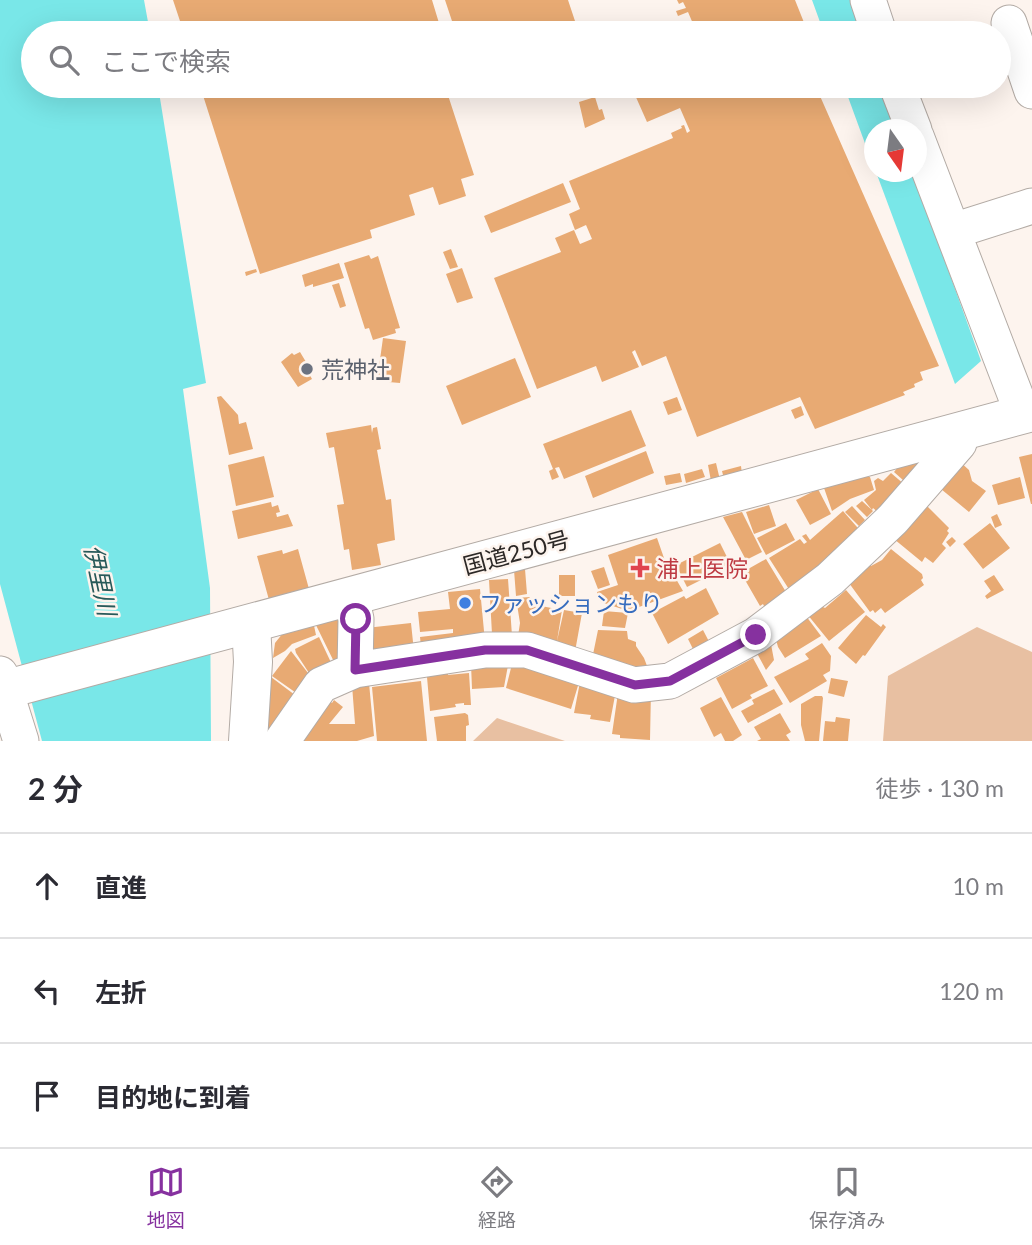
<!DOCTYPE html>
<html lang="ja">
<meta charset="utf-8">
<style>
:root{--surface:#fff;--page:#f2f2f3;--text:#2b2b33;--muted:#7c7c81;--line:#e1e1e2;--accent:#86319f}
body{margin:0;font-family:Lato,"Noto Sans JP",sans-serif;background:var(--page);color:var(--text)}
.compass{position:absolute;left:864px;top:119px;width:63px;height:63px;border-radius:50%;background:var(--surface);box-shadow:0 7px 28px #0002;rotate:166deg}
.stop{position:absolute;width:21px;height:21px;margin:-16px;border:5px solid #86319f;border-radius:50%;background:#fff}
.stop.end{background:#86319f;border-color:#fff;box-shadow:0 2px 7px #0008}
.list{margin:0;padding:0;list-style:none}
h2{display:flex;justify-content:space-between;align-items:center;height:91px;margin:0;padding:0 28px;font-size:30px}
h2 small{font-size:23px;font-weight:400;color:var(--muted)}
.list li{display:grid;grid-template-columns:46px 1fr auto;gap:21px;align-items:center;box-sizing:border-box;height:105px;padding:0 28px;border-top:2px solid var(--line)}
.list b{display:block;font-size:26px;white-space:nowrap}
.list em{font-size:23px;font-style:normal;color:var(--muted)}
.icon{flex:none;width:38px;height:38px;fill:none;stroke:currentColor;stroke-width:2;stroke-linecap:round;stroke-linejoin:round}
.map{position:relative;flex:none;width:1032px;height:741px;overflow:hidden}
.search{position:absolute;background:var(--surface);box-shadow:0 7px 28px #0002;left:21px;right:21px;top:21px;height:77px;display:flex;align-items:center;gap:18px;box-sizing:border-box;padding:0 24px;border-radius:38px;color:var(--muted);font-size:26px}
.sheet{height:406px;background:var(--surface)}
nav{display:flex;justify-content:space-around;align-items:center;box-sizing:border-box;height:98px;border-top:2px solid var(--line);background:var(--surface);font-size:19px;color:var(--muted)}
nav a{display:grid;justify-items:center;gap:4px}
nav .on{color:var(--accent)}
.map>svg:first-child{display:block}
</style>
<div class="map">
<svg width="1032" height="741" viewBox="0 0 1032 741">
<rect width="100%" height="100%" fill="#fdf4ee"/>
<path fill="#e8c0a2" d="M977,627L1032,652V741H883L888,676Z
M497,718L565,741H473Z"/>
<path fill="#79e7e8" d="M0,0H144L150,33H33V86H158L206,383L183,389L210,588L211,741H42L0,584Z
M812,0H851L863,33H824Z
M844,86H882L897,129L874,130V168Z
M876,172H913L981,361L955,384Z"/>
<path fill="#e8aa73" d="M173,0H432L442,33H184Z
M445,0H568L579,33H456Z
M677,0H795L807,30L797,33H697L688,12L678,16L676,11L686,8L683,2L679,4Z
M200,86H445L474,175L461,179L466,196L439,205L433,187L409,195L415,215L370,230L372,238L260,274Z
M631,86H824L826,94L820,96L939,366L920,372L923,380L914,384L915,387L903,392L905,395L815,429L800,397L697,437L666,356L642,366L635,350L632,352L639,367L602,382L596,366L537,389L494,278L561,252L555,238L574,230L580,244L592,239L586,225L575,230L569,214L580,209L569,181L673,138L671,133L682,128L681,126L684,125L687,133L690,131L680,108L647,122Z
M595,97L599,110L602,109L605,119L585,128L579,102Z
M563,183L571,202L491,233L484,216Z
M451,249L458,267L450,269L443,252Z
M369,255L371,259L378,256L400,328L395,329L396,333L373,340L369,328L365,329L344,263Z
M339,263L344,278L313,287V284L305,287L302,275Z
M462,268L473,298L457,303L446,274Z
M256,269L257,272L246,276L245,272Z
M339,283L346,306L340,308L332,285Z
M383,338L406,341L400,383L377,381Z
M300,352L309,367L306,368L312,379L298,387L281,362L292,353L294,355Z
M515,358L531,397L462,425L446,386Z
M221,396L238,415L239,424L246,422L253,449L229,455L217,397Z
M677,397L682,410L668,415L663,402Z
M801,406L804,415L795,419L791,410Z
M631,410L646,446L564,479L559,467L555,468L559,477L552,480L549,471L553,469L543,444Z
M371,425L372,433L373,428L377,427L381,449L377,450L386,500L391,499L395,540L377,544L381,565L352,570L349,549L344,550L337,505L344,504L334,447L329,448L326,433Z
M646,451L654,473L593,498L585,476Z
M1032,454V504H1031L1019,457Z
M264,456L274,497L236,506L228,465Z
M928,457L913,489L894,472L898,467Z
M959,461L969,470L972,481L986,491L969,512L941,489Z
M716,463L720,480L711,481L708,465Z
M741,466L742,474L724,479L722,471Z
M702,469L705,477L686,483L684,474Z
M680,473L682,482L666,485L664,476Z
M891,473L912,491L887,520L873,508L872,510L864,500L876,490L874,481L878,478L883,481Z
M865,476L870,477L874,490L850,499L832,511L824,488Z
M1020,477L1025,498L998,505L992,485Z
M818,489L831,514L810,525L796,500Z
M862,501L873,511L867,517L856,506Z
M271,502L272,507L278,505L280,512L276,513L277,517L288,514L293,526L238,539L232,511Z
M769,505L776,526L754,534L746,512Z
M926,505L949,528L947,531L949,533L942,544L946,548L933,563L925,557L922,562L894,539Z
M852,506L865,520L859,526L845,512Z
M843,511L864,535L792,594L769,558L800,539L804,544L807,542L802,536L806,534L810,540Z
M742,512L762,552L746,560L723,517Z
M997,514L1002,525L995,528L991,517Z
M786,523L795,540L766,555L757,538Z
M990,523L1010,548L983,569L963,544Z
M952,537L956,541L950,547L946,542Z
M657,538L672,581L676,579L683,591L628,611L601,602L597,592L618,585L608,555Z
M720,543L731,565L687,587L676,565Z
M298,549L309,589L269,600L257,556L282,550L283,554Z
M891,549L922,574L923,578L921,580L924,585L885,613L881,608L875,613L873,610L870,612L849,583L866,561L871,566L882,560Z
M766,559L786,592L766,610L763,604L760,606L741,573Z
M604,567L610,585L598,589L591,571Z
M525,569L527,594L516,596L514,570Z
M559,575H575V596H559Z
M994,575L1004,590L987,599L985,596L991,591L984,581Z
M508,579L513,650L493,652L489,580Z
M706,588L719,614L668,644L652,613L684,596L686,599Z
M480,589L486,652L422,656L420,637L453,633V629L420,632L418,612L450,609L448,592Z
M846,590L865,612L829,641L807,614L829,601L823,607L825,608Z
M530,597L529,601L542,602L541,606L562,610L557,641L564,610L582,613L574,657L516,649L520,623L516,598Z
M604,611L628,613L625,628L602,626Z
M803,612L821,636L785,658L778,647L774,632Z
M342,613L338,670L314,621Z
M866,615L881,627L883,624L886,627L865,656L863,655L856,664L838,648Z
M313,621L316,635L292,644L285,651L273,658L275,643L287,628Z
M411,623L415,661L366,655V628Z
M598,630L627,631L628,639L636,642V646L644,658L652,679L590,669Z
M703,630L715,653L696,655L688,639Z
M769,634L774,660L766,670L752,644Z
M319,637L335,671L309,673L296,653L295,649Z
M822,643L831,656L830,671L823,675L827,681L790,703L774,677L809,659L805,654Z
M291,651L315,682L302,697L272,676Z
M753,658L768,686L750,695L752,698L732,709L716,678Z
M509,660L504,687L472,689L471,664Z
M513,660L580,679L571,709L506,688Z
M448,672V675L469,673L471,705H464V703L455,704L456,707L430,711L427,677Z
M271,677L303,701L266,741Z
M581,677L617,685L610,722L590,719L591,715L574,713Z
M831,678L848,681L844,697L828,693Z
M421,681L427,741H377L372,687Z
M369,683L374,736L357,741H294L324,696L332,703L334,700L343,707L329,724H355L352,685Z
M774,689L783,704L748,723L741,711L754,704L752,700Z
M651,690L650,740L620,738V735L612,734L618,693Z
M815,696H822L823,698L819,741H805L801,725V704Z
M721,697L742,735L733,741H725L721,733L714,737L700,708Z
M465,713L468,715L469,725L466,726V741H437L434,717Z
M780,713L791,732L786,735L790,741H757L761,739L754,727Z
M836,717L850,719L848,741H823L825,721L835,722Z"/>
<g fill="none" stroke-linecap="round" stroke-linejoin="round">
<g stroke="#b3aba5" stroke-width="37">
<path id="minor" d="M868,0L879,33
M1009,23L1032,91
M897,86L914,130
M916,136L1023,415
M953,231L1032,206
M351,597L356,619L355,670
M0,674L21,741
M282,741L321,685L355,670L485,650H527L634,685L670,681L756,635L830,579L893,519L959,443L962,430"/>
</g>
<g stroke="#b3aba5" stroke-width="40">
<path id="major" d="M248,741L253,662L251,624"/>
</g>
<g stroke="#b3aba5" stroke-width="40">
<path id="highway" d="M0,691L1032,412"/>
</g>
<use href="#minor" stroke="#fff" stroke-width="35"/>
<use href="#major" stroke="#fff" stroke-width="38"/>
<use href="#highway" stroke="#fff" stroke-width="38"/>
</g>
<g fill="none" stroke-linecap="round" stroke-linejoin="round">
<path stroke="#86319f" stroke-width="9" d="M356,619L355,670L485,650H527L635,685L670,681L756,635"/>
</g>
<circle fill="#6b7280" stroke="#fdf4ee" stroke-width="2.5" cx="307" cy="369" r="7"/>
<path fill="#e0444e" stroke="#fdf4ee" stroke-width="2.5" d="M636.5 557.5h7v7h7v7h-7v7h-7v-7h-7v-7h7z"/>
<circle fill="#3f7fe0" stroke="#fdf4ee" stroke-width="2.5" cx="465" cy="603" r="7"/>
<g text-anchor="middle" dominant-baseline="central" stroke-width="5" stroke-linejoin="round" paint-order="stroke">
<g font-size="23" fill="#5b616d" stroke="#fdf4ee" text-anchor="start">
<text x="321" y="369">荒神社</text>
</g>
<g font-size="23" fill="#2c2826" stroke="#fdf4ee">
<text transform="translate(516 552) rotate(-15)">国道250号</text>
</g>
<g font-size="23" fill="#be3a42" stroke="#fdf4ee" text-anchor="start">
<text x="656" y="568">浦上医院</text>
</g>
<g font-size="23" fill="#366cbe" stroke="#fdf4ee" text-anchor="start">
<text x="479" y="603">ファッションもり</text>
</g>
<g font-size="24" font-style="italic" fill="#285959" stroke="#fdf4ee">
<text transform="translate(101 580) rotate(78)">伊里川</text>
</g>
</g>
</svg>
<svg class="compass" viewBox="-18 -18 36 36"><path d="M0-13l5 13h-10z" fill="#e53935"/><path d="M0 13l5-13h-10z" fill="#7c7c81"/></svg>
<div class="stop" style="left:356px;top:619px"></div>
<div class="stop end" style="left:756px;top:635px"></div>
<div class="search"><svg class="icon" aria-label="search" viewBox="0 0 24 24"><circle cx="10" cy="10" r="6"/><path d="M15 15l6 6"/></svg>ここで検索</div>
</div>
<section class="sheet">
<h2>2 分<small>徒歩 · 130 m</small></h2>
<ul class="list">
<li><svg class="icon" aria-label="ahead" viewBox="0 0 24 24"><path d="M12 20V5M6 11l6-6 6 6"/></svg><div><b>直進</b></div><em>10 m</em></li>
<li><svg class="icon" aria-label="left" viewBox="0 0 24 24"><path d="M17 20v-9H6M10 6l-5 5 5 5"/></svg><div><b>左折</b></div><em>120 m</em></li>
<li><svg class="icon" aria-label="arrive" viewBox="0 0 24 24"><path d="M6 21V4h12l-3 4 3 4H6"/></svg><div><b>目的地に到着</b></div></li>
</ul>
</section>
<nav>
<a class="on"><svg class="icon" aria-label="map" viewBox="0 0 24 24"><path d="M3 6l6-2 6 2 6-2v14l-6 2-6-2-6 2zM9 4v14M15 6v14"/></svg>地図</a>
<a><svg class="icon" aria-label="directions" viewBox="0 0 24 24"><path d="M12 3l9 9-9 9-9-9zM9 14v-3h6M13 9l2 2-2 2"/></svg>経路</a>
<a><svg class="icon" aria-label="saved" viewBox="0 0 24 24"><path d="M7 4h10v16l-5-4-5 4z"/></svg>保存済み</a>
</nav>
